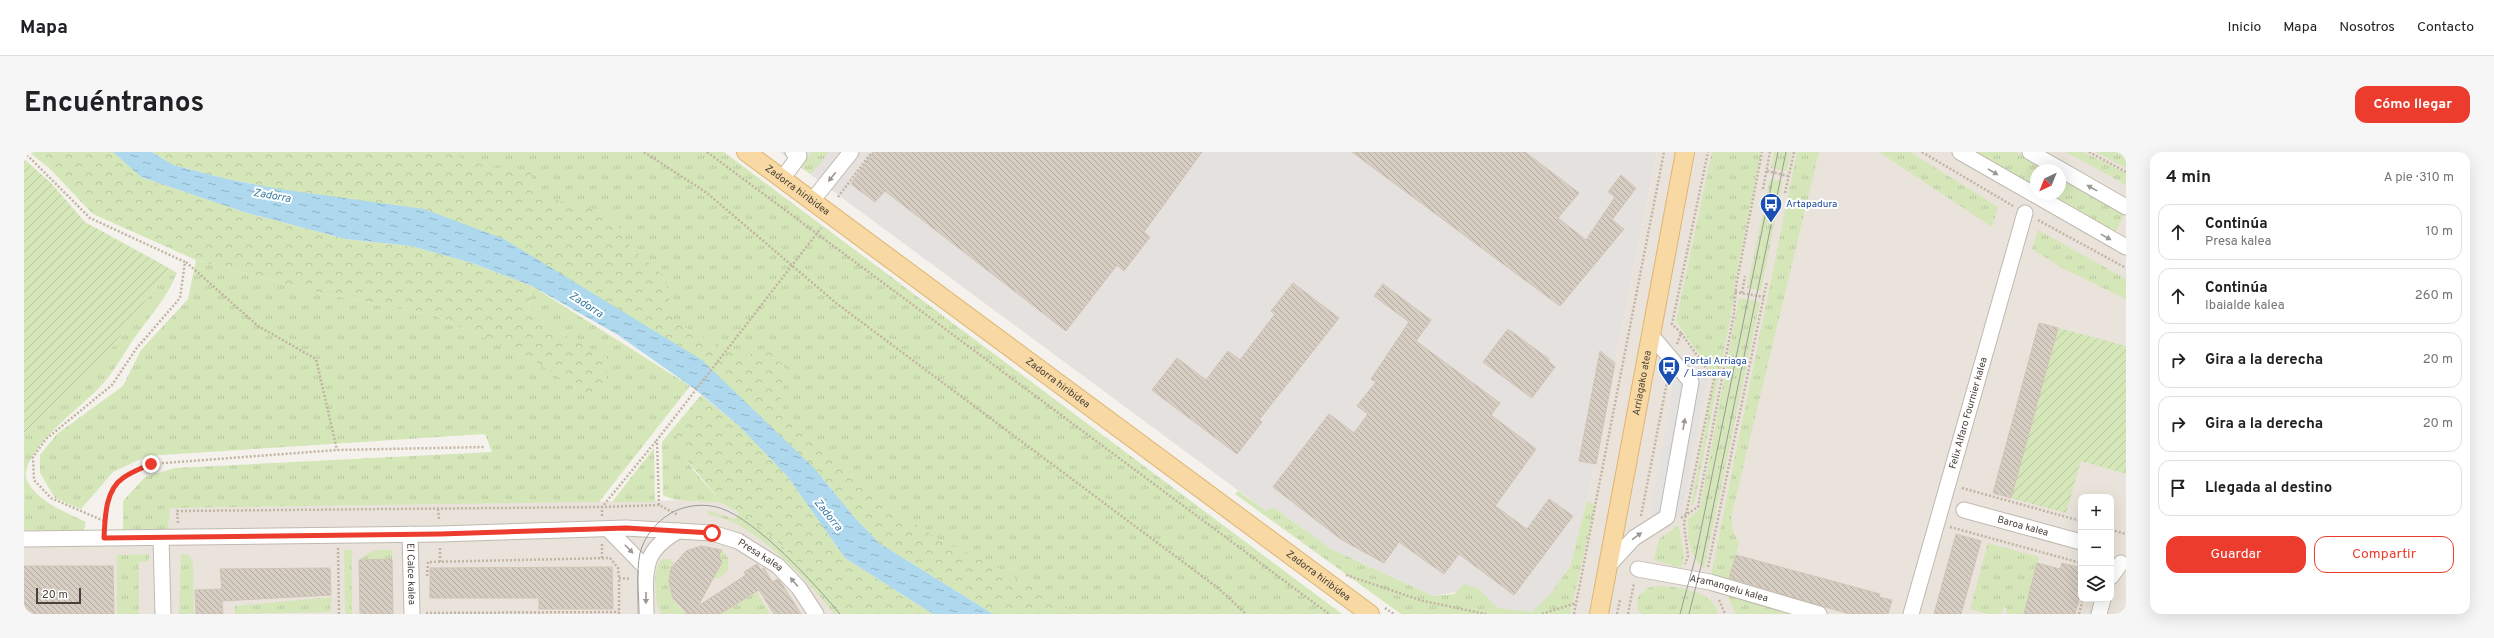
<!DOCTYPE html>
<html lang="es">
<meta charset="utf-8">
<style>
:root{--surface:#fff;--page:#f6f6f6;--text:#202124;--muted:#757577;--line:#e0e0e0;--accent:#eb3c2d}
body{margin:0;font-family:Overpass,sans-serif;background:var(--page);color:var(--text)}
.controls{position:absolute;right:12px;bottom:12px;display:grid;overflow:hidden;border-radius:8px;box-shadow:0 4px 16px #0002}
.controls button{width:36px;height:36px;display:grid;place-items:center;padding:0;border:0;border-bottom:1px solid var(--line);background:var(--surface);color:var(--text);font:20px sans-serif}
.compass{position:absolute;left:2006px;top:12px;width:36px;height:36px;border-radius:50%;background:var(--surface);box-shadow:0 4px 16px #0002;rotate:223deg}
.scale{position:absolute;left:12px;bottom:10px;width:45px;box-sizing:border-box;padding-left:4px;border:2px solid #4a423a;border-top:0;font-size:11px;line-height:14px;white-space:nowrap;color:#4a423a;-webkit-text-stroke:3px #fff;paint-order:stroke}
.stop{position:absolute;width:12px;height:12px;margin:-9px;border:3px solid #eb3c2d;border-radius:50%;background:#fff}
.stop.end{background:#eb3c2d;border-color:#fff;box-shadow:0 1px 4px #0008}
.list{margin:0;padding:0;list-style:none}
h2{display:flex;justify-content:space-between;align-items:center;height:52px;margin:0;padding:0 16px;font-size:17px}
h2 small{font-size:13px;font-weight:400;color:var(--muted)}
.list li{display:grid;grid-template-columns:26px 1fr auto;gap:12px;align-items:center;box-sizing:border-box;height:56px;margin:0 8px 8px;padding:0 8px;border:1px solid var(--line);border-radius:12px}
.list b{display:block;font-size:15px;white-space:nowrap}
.list p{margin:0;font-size:13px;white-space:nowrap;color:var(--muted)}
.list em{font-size:13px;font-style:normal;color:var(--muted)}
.actions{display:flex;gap:8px;padding:12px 16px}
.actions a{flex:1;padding:9px 0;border:1px solid var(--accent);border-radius:12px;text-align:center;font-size:14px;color:var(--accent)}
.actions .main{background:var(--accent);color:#fff}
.icon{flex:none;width:22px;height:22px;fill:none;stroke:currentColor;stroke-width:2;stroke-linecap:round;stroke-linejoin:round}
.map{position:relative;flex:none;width:2102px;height:462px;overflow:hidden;border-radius:12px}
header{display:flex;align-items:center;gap:24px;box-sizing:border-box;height:56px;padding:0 20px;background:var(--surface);border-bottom:1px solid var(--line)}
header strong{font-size:19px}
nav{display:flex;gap:22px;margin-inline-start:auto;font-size:14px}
.intro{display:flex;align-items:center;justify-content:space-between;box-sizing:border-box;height:96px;padding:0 24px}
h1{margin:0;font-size:28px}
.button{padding:10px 18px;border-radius:12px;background:var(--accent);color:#fff;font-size:14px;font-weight:700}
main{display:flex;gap:24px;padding:0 24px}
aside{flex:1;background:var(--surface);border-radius:12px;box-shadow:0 4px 16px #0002}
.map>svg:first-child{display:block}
</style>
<header>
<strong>Mapa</strong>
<nav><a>Inicio</a><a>Mapa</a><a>Nosotros</a><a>Contacto</a></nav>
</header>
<div class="intro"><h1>Encuéntranos</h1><a class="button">Cómo llegar</a></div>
<main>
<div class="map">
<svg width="2102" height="462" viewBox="0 0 2102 462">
<defs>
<pattern id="grass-tufts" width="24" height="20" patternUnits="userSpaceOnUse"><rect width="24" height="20" fill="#d5e6b9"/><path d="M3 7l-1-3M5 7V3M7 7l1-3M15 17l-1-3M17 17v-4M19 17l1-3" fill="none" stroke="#b8c6a0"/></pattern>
<pattern id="forest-crowns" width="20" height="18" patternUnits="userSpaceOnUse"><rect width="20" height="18" fill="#d5e6b9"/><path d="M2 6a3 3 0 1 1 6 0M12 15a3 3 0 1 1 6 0" fill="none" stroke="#b8c6a0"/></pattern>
<pattern id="garden-furrows" width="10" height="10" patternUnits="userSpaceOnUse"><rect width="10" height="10" fill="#d5e6b9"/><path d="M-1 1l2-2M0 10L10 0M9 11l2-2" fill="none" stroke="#b8c6a0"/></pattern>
<pattern id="water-ripples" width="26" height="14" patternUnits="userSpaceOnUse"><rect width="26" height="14" fill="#aed8ed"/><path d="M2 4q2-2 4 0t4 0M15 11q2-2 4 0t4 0" fill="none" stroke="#90b1c1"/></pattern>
<pattern id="building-back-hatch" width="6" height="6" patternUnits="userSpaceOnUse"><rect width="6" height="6" fill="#d6cdc3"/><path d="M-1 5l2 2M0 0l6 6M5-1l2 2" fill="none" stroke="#b0a89f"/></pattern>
</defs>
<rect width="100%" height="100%" fill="#f5f2ed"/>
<path fill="#e9e3db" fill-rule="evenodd" d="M1633,0H2102V462H1423L1454,436L1458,442L1546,415L1563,349ZM2012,18H2036V42H2012ZM2057,345H2087V447H2057Z
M684,348L698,351L716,360L757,393L823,462H0V378H144L146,356Z"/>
<path fill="#e5e1de" d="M756,0H1633L1563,349L1546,415L1525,444L1509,460L1473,456L1454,436L1409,444L1307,397L1249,355L1242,359Z"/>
<path fill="url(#grass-tufts)" d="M5,0H20L26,17Z
M128,0H700L1318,462H969L563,137Z
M788,0H805L787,22L776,15Z
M1688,0H1737L1710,135V147L1670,352L1667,354L1691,225L1652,169Z
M1750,0H1767L1763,19L1747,16Z
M1773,0H1795L1707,365L1709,379L1715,391L1705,429L1687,424Z
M1855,0H1886L1974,55L1968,75Z
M1950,0H1992L2022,18H2012V37Z
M2042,0H2059L2102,21V33Z
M2072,0H2102V16L2098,14Z
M2036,26L2101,62L2090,82L2021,42H2036Z
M1746,27L1759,29L1737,139L1723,136Z
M2014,78L2102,127V147L2038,116L2008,97Z
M172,108L296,141L412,164L506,206L567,246L541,183L504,159L508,134L666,234L575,350L146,356L144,378H99V349L121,325L151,316L468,300L461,282L123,304L89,320L57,357L31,346L16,321V303L33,282L99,234L117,198L164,147Z
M145,116L153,121C142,148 123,167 107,191C97,206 87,224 75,236C57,255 0,296 2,326C11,349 41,360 62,370L60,378H0V281L81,205Z
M1715,146L1736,150L1680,417C1665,403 1663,387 1664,367L1676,357Z
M656,268C647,302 678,326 698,351C677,347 658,353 639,343L638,290Z
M630,296L631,350H588Z
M1214,339L1242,359L1249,355L1307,397L1409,444L1430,442L1440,432L1454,436L1473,456L1508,460L1525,444L1546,415L1563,349L1571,353L1546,462H1377L1211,342Z
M683,358L711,367L716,360C756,388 790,426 823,462H810C787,430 725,366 685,363Z
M1655,373L1660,404L1657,416L1630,408L1635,387Z
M1964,391L2015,405L2000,462H1982L1983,456L1980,455L1977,462H1963L1946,457Z
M320,398H328V462H321Z
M350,398H368V407L335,408Z
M698,398L704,406V418L696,426L686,427L689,426L698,410L693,407Z
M125,402V409L115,410V462H93V403Z
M157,402L165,403L169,411L170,462H155Z
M639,407H646L650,411C641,428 646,456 667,462H637C631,452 627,414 639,407Z
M1632,434C1651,434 1690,438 1694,462H1617L1613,456L1614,444L1624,436Z
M733,440L746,462H695L700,460Z
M1703,443L1772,462H1712Z
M308,445L306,460L211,462V454Z"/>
<path fill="url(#forest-crowns)" d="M20,0H89L117,25L220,60L322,87L387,94L448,111L508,134L504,159L541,183L583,205L582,233L567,246L506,206L412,164L296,141L172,108L69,62L26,17Z
M128,0H421L464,15L506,18L513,42L543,51L586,60L607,96L641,125L650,169L717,205L745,197L762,217L756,251L762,261L860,350L909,384L971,414L1056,462H969L855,391L831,366L791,317L678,208L480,87L327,48L203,27L149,13Z
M677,243L714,273L764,325L821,406L909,462H823L757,393L723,365L698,351L658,302L652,282L656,268Z"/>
<path fill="url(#garden-furrows)" d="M0,7L27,31L61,70L145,116L81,205L0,281Z
M2034,176L2102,194V322L2057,309L2042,361L1987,346Z"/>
<path fill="#e4e2e0" d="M1665,202L1683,228L1657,364L1635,377L1627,360L1651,225L1655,222L1649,214Z"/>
<path fill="url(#water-ripples)" d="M89,0H128L149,13L203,27L255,37L400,57L480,87L678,208L791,317L831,366L855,391L969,462H909L821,406L764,325L714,273L672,238L594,183L508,134L448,111L387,94L322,87L220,60L117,25Z"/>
<path fill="url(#building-back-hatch)" stroke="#d1c4b6" d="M849,0H1178L1120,80L1126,85L1100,119L1093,113L1042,179L861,39L851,50L827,32Z
M1328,0H1501L1555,41L1534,66L1562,88L1591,45L1584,40L1597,23L1612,36L1588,68L1600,77L1536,154Z
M1269,131L1315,166L1235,268L1238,270L1213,302L1128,238L1153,206L1182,228L1204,199L1216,208L1251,162L1247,159Z
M1359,132L1407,168L1392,189L1476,251L1467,263L1512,297L1471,354L1503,377L1525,347L1549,364L1490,443L1435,402L1420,422L1375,390L1360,411L1318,388L1249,335L1305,262L1330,281L1344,262L1333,254L1352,230L1347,227L1385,170L1350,144Z
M2015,171L2034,176L1987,346L1969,341Z
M1484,177L1525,207L1524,209L1531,215L1508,246L1459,210Z
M1576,199L1591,211L1572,312L1555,309Z
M1932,382L1957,389L1937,462H1910Z
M677,394L698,398L695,403L698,410L674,454L722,423L720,420L733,412L737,418L740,416L748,430L754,427L756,429L777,462H750L735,438L696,462H661L663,461L649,446L645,430L647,416L662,399Z
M1712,403L1856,442L1855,445L1868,448L1864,462H1825L1705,426Z
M368,407L369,462H336L335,408Z
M2013,411L2036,417L2038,411L2057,416V440L2051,462H2000Z
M0,414H89L90,462H0Z
M588,415L589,457H515V446H406V416Z
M306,416L307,443L198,449L199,462H172L171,438L198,437L196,417Z"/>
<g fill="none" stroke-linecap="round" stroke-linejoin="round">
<g stroke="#c0b9af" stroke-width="17">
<g id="minor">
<path d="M1936,0L2102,95"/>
<path d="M2006,0L2102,55"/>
<path d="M758,27L775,4L769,0"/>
<path d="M788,49L827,0"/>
<path id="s1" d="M1940,358L2057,390"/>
<path d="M585,378L623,417"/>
<path id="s2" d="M386,382L388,462"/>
<path d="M137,386L139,462"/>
<path id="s3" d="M0,387L416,382L602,376L688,381L714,389L754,414L775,436L792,462"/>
<path d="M1586,412L1610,386L1643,365L1667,230L1626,182"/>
<path id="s4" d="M1614,417L1686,430L1795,462"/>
<path d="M2087,425L2097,411"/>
<path d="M622,462C622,421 615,401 654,379"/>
<path id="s5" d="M1887,462L2001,61"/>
<path d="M2075,462L2079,447"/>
</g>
</g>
<g stroke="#ddb573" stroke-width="20">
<g id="major">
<path id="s6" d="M722,0L1346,462"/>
<path id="s7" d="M1575,462L1661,0"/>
</g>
</g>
<path stroke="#c1b4a2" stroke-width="2.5" stroke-dasharray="2 2" stroke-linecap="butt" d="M0,0L66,66L161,110L156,146L112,197L88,233L22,287L9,305L10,328L27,346L80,369
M620,0L683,41L812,151L1194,436L1222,462
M683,0L1305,462
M1898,0L1989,54
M2065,0L2102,20
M1743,19L1764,24
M1739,37L1746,0
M1761,41L1770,0
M814,45L848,0
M2014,68L2102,116
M162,110L234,174L292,207L313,298
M1711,140L1740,145
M1718,141L1721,124
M1657,181L1648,172L1684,0
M1653,192L1657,181L1690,227L1660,372L1664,404L1661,412
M1938,336L2057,369
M635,353L633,288L797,76
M414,357L415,367
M578,364V355L635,353L654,363
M1617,364L1644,225
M1657,366L1674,355L1710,161L1712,134L1738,0
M80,370L87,339L98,326L127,312L313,298L461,295
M154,371L153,359L578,355L633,288
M1926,375L2057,411
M2087,378L2102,382
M314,396L315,462
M416,396V410
M578,406V391
M1684,415L1743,129
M1322,423L1399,449L1462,462
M403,424L404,410L586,406L594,416L595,426
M1695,448L1701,462
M1361,456L1370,462
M402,461L595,460
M595,462V426L607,427
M1518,462L1552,451
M1550,462L1640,0
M1593,462L1596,448
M1604,462L1610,431
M2055,462L2059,447"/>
<use href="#minor" stroke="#fff" stroke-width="15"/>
<use href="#major" stroke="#f8d9a3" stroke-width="18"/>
<path stroke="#9a9a9a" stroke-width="1" d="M615,462C615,442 612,421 616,401C620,385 632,370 647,361C662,353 680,351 696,356C733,368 791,432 816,462
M1656,462L1671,407L1754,0
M1665,462L1677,414L1762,0"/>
</g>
<defs><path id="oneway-solid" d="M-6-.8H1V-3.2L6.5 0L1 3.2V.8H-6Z"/></defs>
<g fill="#9b9793">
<use href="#oneway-solid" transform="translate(1969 20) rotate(31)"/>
<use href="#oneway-solid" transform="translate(808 25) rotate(128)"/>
<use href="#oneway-solid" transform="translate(2068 36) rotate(-151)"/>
<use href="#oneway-solid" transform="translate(2082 85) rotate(29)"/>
<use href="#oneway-solid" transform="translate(1660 272) rotate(-80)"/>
<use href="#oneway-solid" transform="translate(1613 384) rotate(-36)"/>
<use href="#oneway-solid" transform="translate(605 397) rotate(46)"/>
<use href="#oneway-solid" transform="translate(770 430) rotate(-130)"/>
<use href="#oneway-solid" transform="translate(622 446) rotate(91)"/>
</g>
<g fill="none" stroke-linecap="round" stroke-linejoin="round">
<path stroke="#eb3c2d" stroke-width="5" d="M127,312C118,316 107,320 99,326C81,338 81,367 80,386L416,382L602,376L688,381"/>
</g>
<defs>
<g id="bus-pin" transform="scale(1.15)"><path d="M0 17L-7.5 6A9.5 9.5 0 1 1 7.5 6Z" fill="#1a4fb4" stroke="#fff"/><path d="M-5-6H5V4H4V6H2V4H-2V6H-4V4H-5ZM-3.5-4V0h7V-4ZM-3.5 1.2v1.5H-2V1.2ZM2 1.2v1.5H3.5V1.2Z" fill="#fff"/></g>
</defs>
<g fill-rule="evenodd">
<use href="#bus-pin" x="1747" y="52"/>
<use href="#bus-pin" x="1645" y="215"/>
</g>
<g text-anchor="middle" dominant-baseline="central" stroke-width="4" stroke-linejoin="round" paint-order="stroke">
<g font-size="10" fill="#4a423a" stroke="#fff">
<text stroke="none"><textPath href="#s6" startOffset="64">Zadorra hiribidea</textPath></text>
<text stroke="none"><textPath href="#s6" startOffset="388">Zadorra hiribidea</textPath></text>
<text stroke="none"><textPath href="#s7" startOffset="235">Arriagako atea</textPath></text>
<text stroke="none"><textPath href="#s5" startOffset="209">Felix Alfaro Fournier kalea</textPath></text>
<text stroke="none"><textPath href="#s1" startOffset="61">Baroa kalea</textPath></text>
<text stroke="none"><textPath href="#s3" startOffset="742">Presa kalea</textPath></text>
<text stroke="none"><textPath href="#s2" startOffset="40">El Calce kalea</textPath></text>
<text stroke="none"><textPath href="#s6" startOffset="712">Zadorra hiribidea</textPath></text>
<text stroke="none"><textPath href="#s4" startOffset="93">Aramangelu kalea</textPath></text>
</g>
<g font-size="10" fill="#164399" stroke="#fff" text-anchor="start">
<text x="1762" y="52">Artapadura</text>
<text x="1660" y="209">Portal Arriaga<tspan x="1660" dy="12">/ Lascaray</tspan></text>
</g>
<g font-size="11" font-style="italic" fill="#357a9f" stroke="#fff">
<text transform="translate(248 44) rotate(10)">Zadorra</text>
<text transform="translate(562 153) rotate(33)">Zadorra</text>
<text transform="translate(804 363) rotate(51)">Zadorra</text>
</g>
</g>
</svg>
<div class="controls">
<button>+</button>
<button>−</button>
<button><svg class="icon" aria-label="layers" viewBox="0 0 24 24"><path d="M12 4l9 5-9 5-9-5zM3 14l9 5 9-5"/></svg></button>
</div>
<svg class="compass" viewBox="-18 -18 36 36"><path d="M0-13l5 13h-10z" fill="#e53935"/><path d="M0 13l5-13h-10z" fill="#757577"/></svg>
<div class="scale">20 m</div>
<div class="stop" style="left:688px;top:381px"></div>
<div class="stop end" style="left:127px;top:312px"></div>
</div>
<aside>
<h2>4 min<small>A pie · 310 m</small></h2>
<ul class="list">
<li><svg class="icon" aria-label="ahead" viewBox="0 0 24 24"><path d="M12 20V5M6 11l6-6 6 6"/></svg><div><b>Continúa</b><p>Presa kalea</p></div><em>10 m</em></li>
<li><svg class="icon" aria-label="ahead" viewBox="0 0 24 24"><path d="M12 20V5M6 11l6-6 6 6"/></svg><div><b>Continúa</b><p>Ibaialde kalea</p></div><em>260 m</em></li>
<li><svg class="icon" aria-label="right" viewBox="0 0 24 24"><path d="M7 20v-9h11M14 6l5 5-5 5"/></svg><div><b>Gira a la derecha</b></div><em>20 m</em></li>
<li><svg class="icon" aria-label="right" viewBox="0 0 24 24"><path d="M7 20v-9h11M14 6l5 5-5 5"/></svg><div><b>Gira a la derecha</b></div><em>20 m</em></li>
<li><svg class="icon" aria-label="arrive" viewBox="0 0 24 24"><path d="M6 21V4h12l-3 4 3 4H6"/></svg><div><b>Llegada al destino</b></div></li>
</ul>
<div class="actions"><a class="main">Guardar</a><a>Compartir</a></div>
</aside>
</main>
